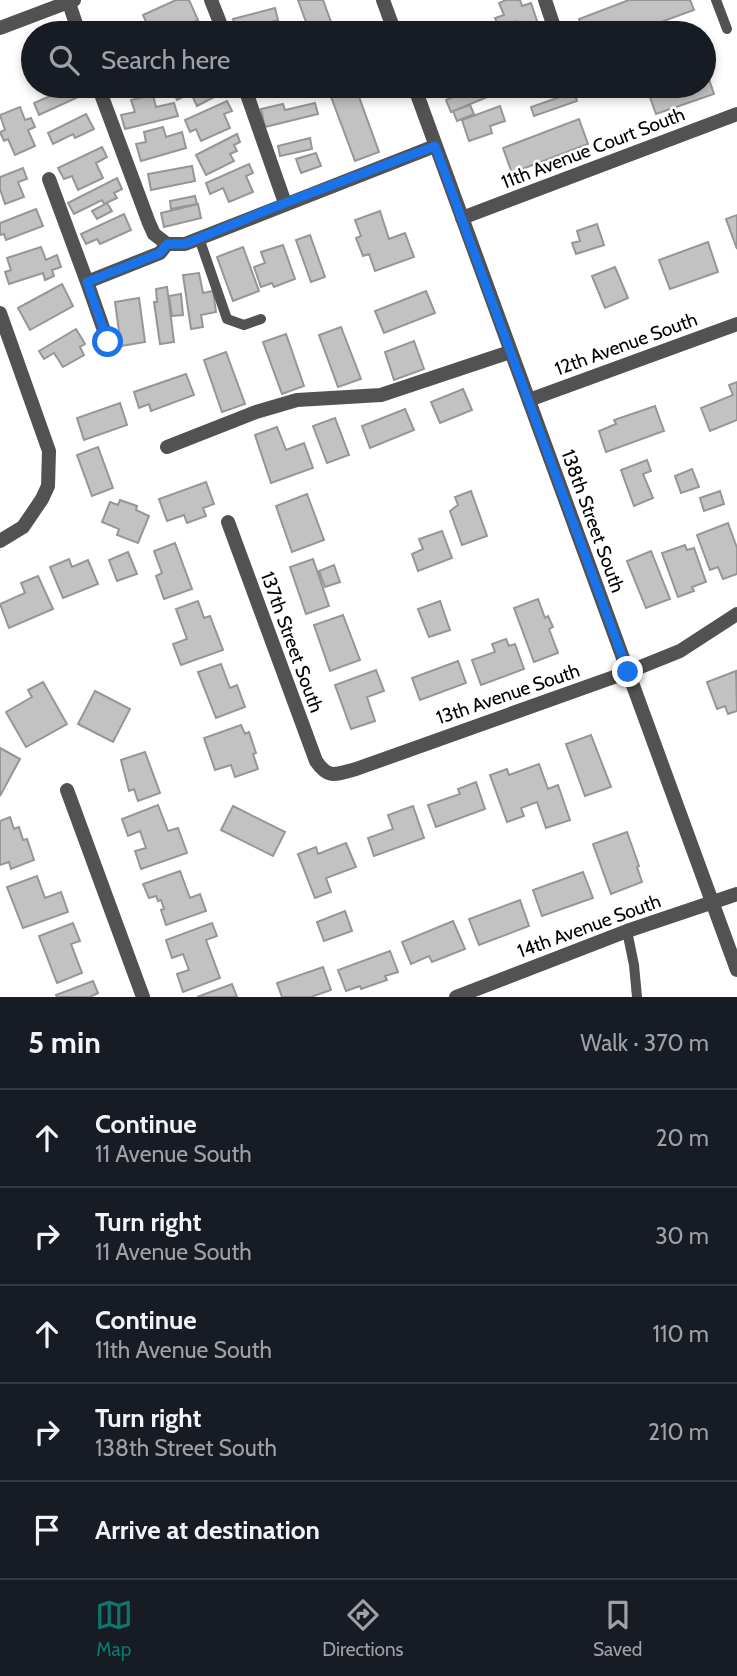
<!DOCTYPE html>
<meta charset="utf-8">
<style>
:root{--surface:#171b24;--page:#20242c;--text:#f1f3f6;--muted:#9ea1a6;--line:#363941;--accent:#0f766e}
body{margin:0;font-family:Cabin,sans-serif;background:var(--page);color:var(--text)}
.stop{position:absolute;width:21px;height:21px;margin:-16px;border:5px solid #1a73e8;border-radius:50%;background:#fff}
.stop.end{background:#1a73e8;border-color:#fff;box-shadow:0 2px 7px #0008}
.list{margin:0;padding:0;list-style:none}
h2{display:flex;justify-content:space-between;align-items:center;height:91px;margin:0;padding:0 28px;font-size:30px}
h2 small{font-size:23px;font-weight:400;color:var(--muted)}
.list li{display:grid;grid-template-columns:46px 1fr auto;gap:21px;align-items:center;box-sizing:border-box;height:98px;padding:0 28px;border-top:2px solid var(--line)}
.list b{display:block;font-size:26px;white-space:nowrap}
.list p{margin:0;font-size:23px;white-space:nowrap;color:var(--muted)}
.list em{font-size:23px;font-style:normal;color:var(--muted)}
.icon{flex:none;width:38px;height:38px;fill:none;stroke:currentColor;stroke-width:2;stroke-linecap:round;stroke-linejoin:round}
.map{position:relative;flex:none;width:737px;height:997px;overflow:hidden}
.search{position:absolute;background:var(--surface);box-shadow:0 4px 10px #0003;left:21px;right:21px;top:21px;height:77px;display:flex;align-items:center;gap:18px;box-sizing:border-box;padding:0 24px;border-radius:38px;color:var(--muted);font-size:26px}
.sheet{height:581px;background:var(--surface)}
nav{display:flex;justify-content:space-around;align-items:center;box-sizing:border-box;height:98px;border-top:2px solid var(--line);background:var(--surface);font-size:19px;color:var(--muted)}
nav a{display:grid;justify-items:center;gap:4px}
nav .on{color:var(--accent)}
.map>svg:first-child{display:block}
</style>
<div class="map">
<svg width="737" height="997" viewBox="0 0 737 997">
<rect width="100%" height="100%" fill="#fff"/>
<path fill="#c2c2c2" stroke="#969696" stroke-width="2" d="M176,0H189L198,20L169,33H151L143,15Z
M298,0H323L335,33H310Z
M506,0H520L522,6L531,3L538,24L520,31L516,21L499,28L495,18L504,15L499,3Z
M629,0H690L694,10L631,33H584L579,19Z
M275,8L278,20L237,31L233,19Z
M542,23L545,33H514Z
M704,65L714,94L656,114L646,86H704Z
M73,86H84L87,93L39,115L34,103Z
M115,86H161L117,95Z
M178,86H211L216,96L197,106L191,93L177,100L172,89Z
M327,86H355L379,152L355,161Z
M465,86H472L474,90L484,86H499L502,91L451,112L446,100L453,97L451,91Z
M514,86H550L518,97Z
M574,92L577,101L534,116L531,107Z
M153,95L156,107L174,103L178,116L125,129L121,115L135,112L131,100Z
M227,101L232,111L224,114L230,128L201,141L196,129L190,132L185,120Z
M315,103L318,114L265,127L261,109L283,104L285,110Z
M470,105L474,114L457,121L453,111Z
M500,106L505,121L490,126L492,133L469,141L462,120Z
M20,107L25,120L31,118L35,127L28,130L35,146L15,155L8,139L4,141L0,132L5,130L0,115Z
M86,114L94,129L75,138L73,134L53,144L48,133Z
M579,119L588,144L512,173L503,148Z
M163,127L166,137L182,132L186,148L141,161L136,144L146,142L144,132Z
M237,134L240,142L234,145L237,151L230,154L234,161L206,175L196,155Z
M310,138L312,149L280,156L278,146Z
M102,147L107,157L96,163L103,178L78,190L72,176L64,179L58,168Z
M316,153L321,166L301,173L296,159Z
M249,164L253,173L246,176L253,192L229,202L223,188L210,194L206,183Z
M192,166L195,181L151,190L148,174Z
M23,168L27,179L18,182L24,197L5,204L0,189V177Z
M117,178L122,189L114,193L117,198L104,204L102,200L74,214L68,203Z
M195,196L197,204L171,209L170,201Z
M107,203L112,211L97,219L92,211Z
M198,204L201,218L164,227L161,213Z
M36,209L43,226L6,240L4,234L0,235V223Z
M380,211L389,239L405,233L414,257L375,271L369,254L363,256L356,238L361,236L355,220Z
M124,214L131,230L100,244L97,239L86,244L81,234Z
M737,215V249L726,219Z
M597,224L604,245L576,254L572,243L580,241L577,231Z
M310,235L325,277L311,282L296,240Z
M708,242L718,272L670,289L659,260Z
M283,245L295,279L274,287L272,283L261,287L254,267L265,263L261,252Z
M41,247L46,260L57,255L61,267L52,270L54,276L45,280L43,273L9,284L5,272L11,270L7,258Z
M243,247L259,291L233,301L217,257Z
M615,267L628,298L605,308L592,276Z
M199,273L203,293L213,291L216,312L201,315L203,327L191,329L183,275Z
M62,284L73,306L30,330L18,308Z
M167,287L174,342L160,344L154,302H157L156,289Z
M426,291L435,313L384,333L375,311Z
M181,294L183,315L172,316L169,296Z
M139,298L145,342L121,346L115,302Z
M341,327L361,379L338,387L319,335Z
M76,329L85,344L80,347L84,355L63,367L54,353L44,359L39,351Z
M286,334L304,386L282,394L263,342Z
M414,341L424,369L394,380L385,352Z
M226,352L245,404L222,412L204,360Z
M186,374L194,395L151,411L149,404L139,408L134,392Z
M737,382V420L710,431L701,408L733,395L729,385Z
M463,389L472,410L440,423L431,402Z
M120,403L127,425L84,440L77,418Z
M655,406L664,431L606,452L599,431L616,424L614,420Z
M405,409L414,430L370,448L362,426Z
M335,418L349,455L327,463L313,426Z
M277,427L286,450L304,443L313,468L271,483L255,435Z
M98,447L113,488L92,496L77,455Z
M647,460L651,471L643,474L653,498L634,506L621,470Z
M692,469L699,487L681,493L675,476Z
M206,482L214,504L203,508L206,516L187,523L184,515L167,521L159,499Z
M471,491L487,536L462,545L450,511L458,505L455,497Z
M720,491L724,504L704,511L700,498Z
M307,494L324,540L292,552L276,506Z
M120,500L137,506L136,510L149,516L138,543L117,535L119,529L102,522L110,502L118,505Z
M728,523L737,548V574L723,579L718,567L710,570L697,535Z
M442,531L452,558L418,571L412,554L423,549L419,539Z
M175,543L192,589L164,599L156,576L162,573L154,551Z
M685,545L687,550L694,548L706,582L692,587L694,591L678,597L662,553Z
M651,551L670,599L646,608L627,561Z
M128,552L137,574L117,581L109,560Z
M69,559L72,567L88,560L98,584L63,598L50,567Z
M313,559L329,606L306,614L290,567Z
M334,565L340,582L325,587L319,571Z
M38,576L53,609L9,628L0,604L25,593L21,583Z
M538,599L545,618L548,616L553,627L549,629L558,653L534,662L514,608Z
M198,601L204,618L210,616L223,650L181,665L173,644L187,639L176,609Z
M440,601L450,630L429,637L418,609Z
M343,615L360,660L330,671L314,625Z
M506,639L509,646L515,644L524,669L481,685L472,660L495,652L492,644Z
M458,661L466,683L420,700L412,678Z
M221,664L230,688L237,685L245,707L216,718L198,672Z
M376,670L384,691L367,697L375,721L351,729L335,685Z
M736,671L737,711L728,714L725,706L717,709L707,682Z
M43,682L67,724L26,747L6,712L32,697L28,690Z
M95,691L130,709L113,742L78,724Z
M241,725L245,734L249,732L256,753L253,754L258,769L235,777L231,765L215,770L204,738Z
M591,735L611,787L585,796L566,744Z
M0,748L20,759L0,796Z
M145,752L160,793L138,801L134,789L129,791L121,760Z
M539,764L548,789L558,785L570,820L546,828L537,802L521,808L524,816L507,822L490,775L507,769L509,775Z
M476,782L485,809L436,827L428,805L460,794L458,789Z
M158,805L168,831L178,828L187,853L141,869L135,851L146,848L140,831L128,836L122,819Z
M233,806L285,832L273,856L221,830Z
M413,806L424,838L374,856L368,838L393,829L388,815Z
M10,817L14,829L19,827L23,840L27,839L34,860L11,869L9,862L0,865V821Z
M627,832L639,866L637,867L642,882L611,894L593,844Z
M346,843L356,867L326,878L331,892L315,898L298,854L316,847L318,854Z
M180,871L190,898L200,894L206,911L166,925L161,910L164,909L161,900L158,901L156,896L149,898L143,884Z
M583,872L593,898L542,916L533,890Z
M37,876L45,898L61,892L68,912L23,928L7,887Z
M520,900L529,926L479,945L469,919Z
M345,911L352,931L324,941L317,922Z
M453,921L465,949L432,962L429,956L411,964L402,942Z
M73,923L80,941L71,944L82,973L57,983L39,936Z
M212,923L217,936L206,940L220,978L183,992L177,974L189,970L183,954L172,958L166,940Z
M390,951L398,972L385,976L387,980L361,989L360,986L346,991L338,970Z
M323,967L331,990L311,997H282L277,983Z
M93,981L98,993L90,997H57L56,995Z
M232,984L237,997H197Z"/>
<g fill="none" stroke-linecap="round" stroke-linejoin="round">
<path stroke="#525252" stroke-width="10" d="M716,0L727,29
M199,238L227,319L244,325L261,319
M627,931L634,965L637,997"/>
<path stroke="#525252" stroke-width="14" d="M68,0L79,33
M211,0L224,33
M545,0L556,33
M98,86L149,223L154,234L167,244
M244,86L285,203
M49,179L87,282
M462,218L737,114
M167,244H185L435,146
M0,313L49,451L48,486L42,499L23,527L0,541
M108,342L87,282L160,253L167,244
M529,400L737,324
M167,447L256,412L297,400L381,395L510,352
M228,522L316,761C329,780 336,774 356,769L628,672L680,651L737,614
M67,790L143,997
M456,997L627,931L737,894"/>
<path stroke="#525252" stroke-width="14" d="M383,0L395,33
M0,28L74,0
M414,86L737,970"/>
</g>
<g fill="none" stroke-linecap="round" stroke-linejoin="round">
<path stroke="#1a73e8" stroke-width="9" d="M108,342L87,282L160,253L167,244H185L285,203L435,146L628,672"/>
</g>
<g text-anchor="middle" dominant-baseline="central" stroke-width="5" stroke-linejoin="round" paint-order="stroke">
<g font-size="19" fill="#000" stroke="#fff">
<text transform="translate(593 148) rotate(-21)">11th Avenue Court South</text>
<text transform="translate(626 344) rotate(-20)">12th Avenue South</text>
<text transform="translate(593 521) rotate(70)">138th Street South</text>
<text transform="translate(292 642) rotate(70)">137th Street South</text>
<text transform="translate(508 694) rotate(-19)">13th Avenue South</text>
<text transform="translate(589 926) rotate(-20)">14th Avenue South</text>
</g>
</g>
</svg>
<div class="stop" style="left:108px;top:342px"></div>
<div class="stop end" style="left:628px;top:672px"></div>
<div class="search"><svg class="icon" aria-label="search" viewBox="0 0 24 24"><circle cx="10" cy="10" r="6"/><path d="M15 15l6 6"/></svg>Search here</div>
</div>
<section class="sheet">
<h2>5 min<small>Walk · 370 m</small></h2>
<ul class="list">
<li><svg class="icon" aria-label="ahead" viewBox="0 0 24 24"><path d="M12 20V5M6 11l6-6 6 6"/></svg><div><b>Continue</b><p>11 Avenue South</p></div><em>20 m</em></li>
<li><svg class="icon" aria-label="right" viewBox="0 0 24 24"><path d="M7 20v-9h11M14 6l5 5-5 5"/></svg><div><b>Turn right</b><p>11 Avenue South</p></div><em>30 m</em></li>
<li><svg class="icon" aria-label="ahead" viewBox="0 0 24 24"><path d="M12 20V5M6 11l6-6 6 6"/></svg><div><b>Continue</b><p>11th Avenue South</p></div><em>110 m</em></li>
<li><svg class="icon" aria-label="right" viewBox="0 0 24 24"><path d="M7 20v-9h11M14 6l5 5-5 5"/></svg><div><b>Turn right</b><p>138th Street South</p></div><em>210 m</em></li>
<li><svg class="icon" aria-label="arrive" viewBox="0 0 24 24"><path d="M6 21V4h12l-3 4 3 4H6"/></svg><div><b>Arrive at destination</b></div></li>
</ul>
</section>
<nav>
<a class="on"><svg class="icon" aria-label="map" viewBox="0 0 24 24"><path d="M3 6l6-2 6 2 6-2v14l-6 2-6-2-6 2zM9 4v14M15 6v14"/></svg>Map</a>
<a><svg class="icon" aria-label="directions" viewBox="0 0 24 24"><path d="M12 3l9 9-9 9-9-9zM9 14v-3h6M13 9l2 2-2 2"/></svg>Directions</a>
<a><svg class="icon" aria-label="saved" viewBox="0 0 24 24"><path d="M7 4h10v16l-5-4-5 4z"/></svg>Saved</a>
</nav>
